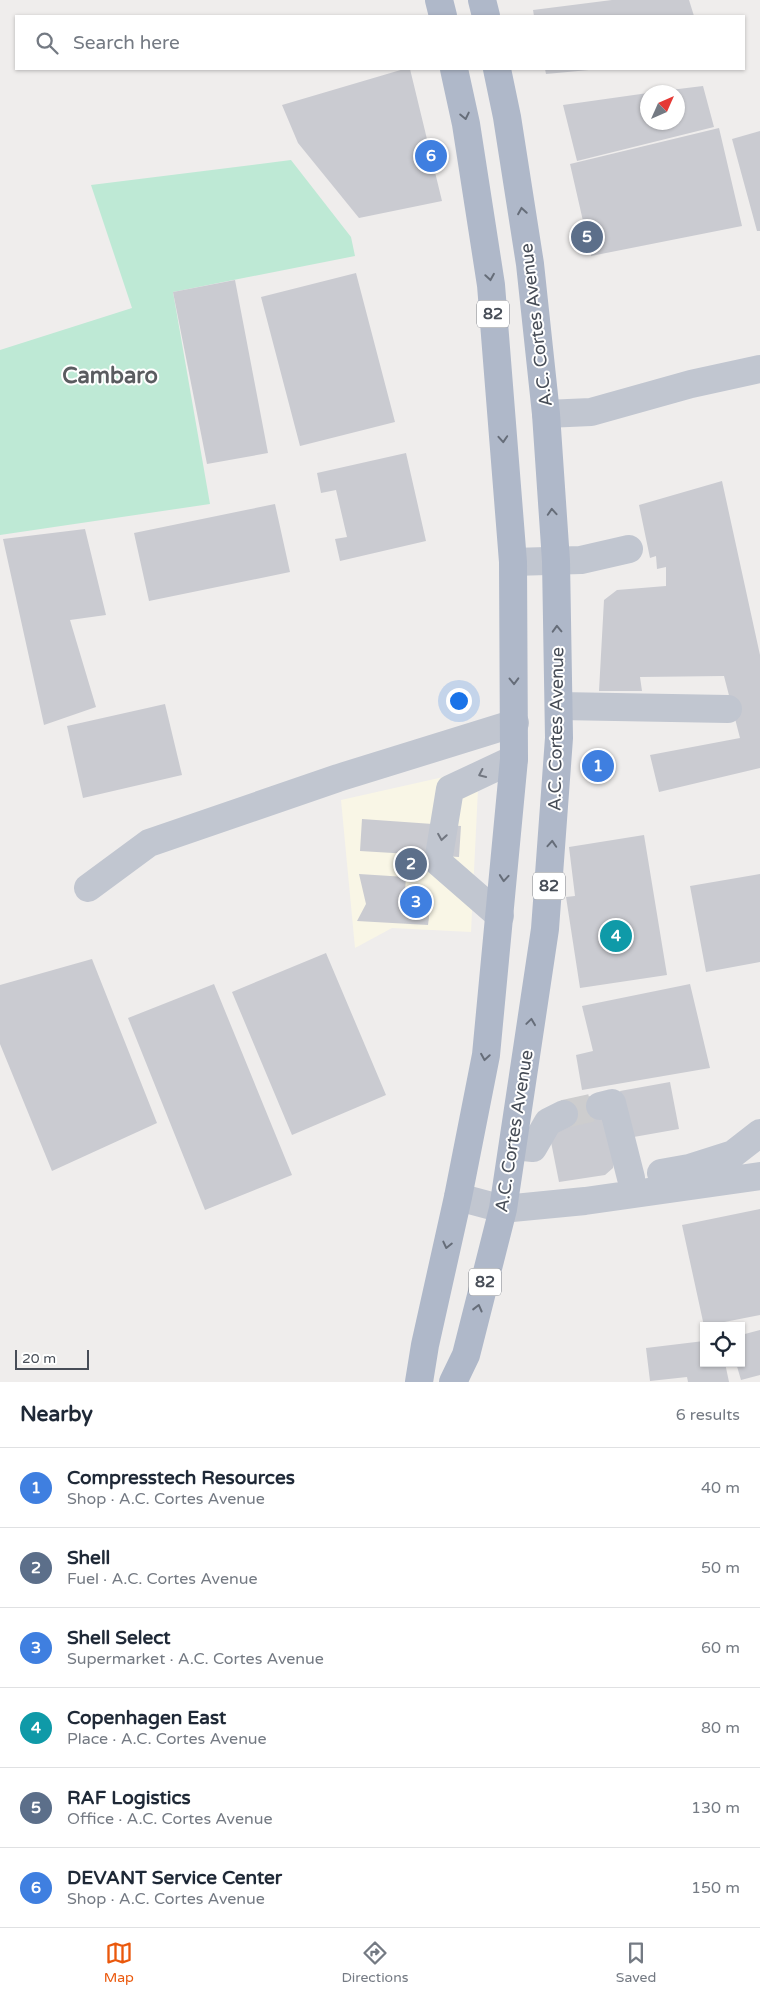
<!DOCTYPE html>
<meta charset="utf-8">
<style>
:root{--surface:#fff;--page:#f6f6f7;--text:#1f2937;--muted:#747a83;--line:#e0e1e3;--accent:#ea580c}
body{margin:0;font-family:"Varela Round",sans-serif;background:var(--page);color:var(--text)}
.controls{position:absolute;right:15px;bottom:15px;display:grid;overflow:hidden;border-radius:0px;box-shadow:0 1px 4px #0004}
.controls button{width:45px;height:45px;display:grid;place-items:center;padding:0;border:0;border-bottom:1px solid var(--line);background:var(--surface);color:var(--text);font:25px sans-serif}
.compass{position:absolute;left:640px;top:85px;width:45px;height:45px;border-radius:50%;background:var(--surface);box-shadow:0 1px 4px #0004;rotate:45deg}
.scale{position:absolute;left:15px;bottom:12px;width:74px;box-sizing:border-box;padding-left:5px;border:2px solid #474d57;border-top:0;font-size:14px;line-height:18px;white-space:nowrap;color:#474d57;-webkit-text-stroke:4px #fff;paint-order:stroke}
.you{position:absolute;left:458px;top:700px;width:18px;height:18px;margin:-12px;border:4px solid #fff;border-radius:50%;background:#1a73e8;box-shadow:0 0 0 8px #1a73e833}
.badge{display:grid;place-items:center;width:32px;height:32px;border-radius:50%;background:var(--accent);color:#fff;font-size:16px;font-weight:700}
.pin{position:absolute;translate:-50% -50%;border:2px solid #fff;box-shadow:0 1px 5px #0006}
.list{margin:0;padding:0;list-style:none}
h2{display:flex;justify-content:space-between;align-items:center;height:65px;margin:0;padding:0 20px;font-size:21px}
h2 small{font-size:16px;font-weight:400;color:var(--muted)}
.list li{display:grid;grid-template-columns:32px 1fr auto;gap:15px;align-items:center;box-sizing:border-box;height:80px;padding:0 20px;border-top:1px solid var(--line)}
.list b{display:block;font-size:19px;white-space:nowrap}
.list p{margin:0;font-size:16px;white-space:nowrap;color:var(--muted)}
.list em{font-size:16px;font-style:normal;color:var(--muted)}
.icon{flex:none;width:28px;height:28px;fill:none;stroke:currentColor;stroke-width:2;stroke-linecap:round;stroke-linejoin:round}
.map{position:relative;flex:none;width:760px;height:1382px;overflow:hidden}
.search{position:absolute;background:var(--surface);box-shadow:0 1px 4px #0004;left:15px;right:15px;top:15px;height:55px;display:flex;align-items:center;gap:12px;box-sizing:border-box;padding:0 18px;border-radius:0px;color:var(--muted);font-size:19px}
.sheet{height:545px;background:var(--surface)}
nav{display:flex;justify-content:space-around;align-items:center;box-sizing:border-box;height:70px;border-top:1px solid var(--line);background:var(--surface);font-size:14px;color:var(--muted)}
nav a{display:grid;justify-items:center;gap:2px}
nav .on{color:var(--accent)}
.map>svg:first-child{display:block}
</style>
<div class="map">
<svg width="760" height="1382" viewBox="0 0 760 1382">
<rect width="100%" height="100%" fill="#efedec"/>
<path fill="#f9f6e6" d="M479,769L471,932L392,928L355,948L341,800Z"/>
<path fill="#bee9d5" d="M291,160L351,237L355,256L173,292L210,504L0,535V350L132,308L91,185Z"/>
<path fill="#cacbd1" d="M612,0H689L694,16H534L533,10Z
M404,69H410L442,201L359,218L298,143L282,105Z
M545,69H589V70L546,74Z
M703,86L714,127L577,161L563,105L648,93V122H678V92L662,91Z
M719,128L742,226L591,256L570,164Z
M760,131V231H757L732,139Z
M356,273L395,422L300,446L261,297Z
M235,280L268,453L207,464L173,292Z
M406,453L426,541L340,561L335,539L347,537L336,490L321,493L317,473Z
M722,481L760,655V768L659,792L650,755L740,738L724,676L640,677L642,691H599L604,600L617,590L666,586V567L657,569L656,556L650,558L639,505Z
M275,504L290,572L149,601L134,533Z
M85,529L106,615L70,620L96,707L44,725L3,539Z
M165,704L182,775L83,798L67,726Z
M362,819L461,826L459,857L360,851Z
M644,835L667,975L580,988L566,897L575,896L569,847Z
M359,874L406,877L405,891L432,893L428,925L357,921L366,904Z
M760,874V962L706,972L690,886Z
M326,953L386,1095L292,1135L232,992Z
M92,959L157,1123L52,1171L0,1044V985Z
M214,984L292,1175L205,1210L128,1018Z
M690,984L710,1068L582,1090L576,1055L593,1051L582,1006Z
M670,1082L679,1129L628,1138L620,1091Z
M597,1095L615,1157L613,1168L605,1175L559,1182L551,1142L561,1101Z
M760,1209V1315L704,1326L682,1225Z
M760,1330V1375L741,1380L736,1363H741V1335Z
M704,1341V1363H725L729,1382H688L687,1377L650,1381L646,1348Z"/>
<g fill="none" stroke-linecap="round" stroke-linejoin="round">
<path stroke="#cdcdce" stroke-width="28" stroke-dasharray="28 14" stroke-linecap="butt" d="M564,1114L600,1106"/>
<path stroke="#c1c6d0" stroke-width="28" d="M546,414L591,412L691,384L760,369
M513,562L581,560L629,549
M559,706L728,709
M88,888L149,843L338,778L515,723
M500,916L438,862L450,789L514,759
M600,1106L612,1103L631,1178
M513,1146L533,1148L548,1122L564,1114
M661,1173L689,1168L733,1154L760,1133
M458,1197L503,1209L585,1201L760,1176"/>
<path stroke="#afb8c9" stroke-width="28" d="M439,0L443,16
M482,0L486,16
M419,1382L425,1345L458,1197L486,1055L514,759L513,562L491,285L466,124L454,69
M453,1382L466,1355L503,1209L545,929L559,738L556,561L546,414L530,264L507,117L497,69"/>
</g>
<defs><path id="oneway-chevron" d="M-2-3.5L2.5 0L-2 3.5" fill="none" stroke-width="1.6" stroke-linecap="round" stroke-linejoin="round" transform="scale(1.25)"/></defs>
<g stroke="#666d79">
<use href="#oneway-chevron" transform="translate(465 116) rotate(78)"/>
<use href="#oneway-chevron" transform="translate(522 211) rotate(-99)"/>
<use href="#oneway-chevron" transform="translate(490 277) rotate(81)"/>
<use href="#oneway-chevron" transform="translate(503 439) rotate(86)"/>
<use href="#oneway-chevron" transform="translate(552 512) rotate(-94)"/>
<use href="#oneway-chevron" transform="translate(557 629) rotate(-92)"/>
<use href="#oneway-chevron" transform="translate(514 681) rotate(89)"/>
<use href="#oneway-chevron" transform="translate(552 844) rotate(-86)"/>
<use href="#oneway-chevron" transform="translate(504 878) rotate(95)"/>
<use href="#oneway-chevron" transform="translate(531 1022) rotate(-82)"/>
<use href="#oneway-chevron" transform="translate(485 1057) rotate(99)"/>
<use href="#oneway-chevron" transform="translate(447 1245) rotate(103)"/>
<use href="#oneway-chevron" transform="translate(478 1308) rotate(-76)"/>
</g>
<g stroke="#727781">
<use href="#oneway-chevron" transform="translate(482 774) rotate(155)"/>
<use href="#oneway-chevron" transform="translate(442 837) rotate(99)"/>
</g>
<g text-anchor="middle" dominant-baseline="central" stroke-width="4" stroke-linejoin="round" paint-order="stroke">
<g fill="#fff" stroke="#7e8289" stroke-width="1">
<rect x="477" y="300.5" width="32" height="27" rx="4"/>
<rect x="533" y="872.5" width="32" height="27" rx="4"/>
<rect x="469" y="1268.5" width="32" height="27" rx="4"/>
</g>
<g font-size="16" font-weight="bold" fill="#474d57">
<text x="493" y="314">82</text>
<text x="549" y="886">82</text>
<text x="485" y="1282">82</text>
</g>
<g font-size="18" fill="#474d57" stroke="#fff">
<text transform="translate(536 325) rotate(-97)">A.C. Cortes Avenue</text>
<text transform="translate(556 729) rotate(-89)">A.C. Cortes Avenue</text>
<text transform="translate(514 1131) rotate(-81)">A.C. Cortes Avenue</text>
</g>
<g font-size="22" font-weight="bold" fill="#5a5c60" stroke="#fff">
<text x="110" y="376">Cambaro</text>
</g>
</g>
</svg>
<div class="controls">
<button><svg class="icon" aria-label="locate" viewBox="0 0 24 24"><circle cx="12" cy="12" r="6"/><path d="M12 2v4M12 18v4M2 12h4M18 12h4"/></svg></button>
</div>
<svg class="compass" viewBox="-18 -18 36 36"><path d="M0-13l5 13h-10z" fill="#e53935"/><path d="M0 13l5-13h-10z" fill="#747a83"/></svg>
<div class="scale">20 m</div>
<div class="you"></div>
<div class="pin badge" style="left:598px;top:766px;background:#3f7fe0">1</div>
<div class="pin badge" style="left:411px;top:864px;background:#5c6f8a">2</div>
<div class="pin badge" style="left:416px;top:902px;background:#3f7fe0">3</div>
<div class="pin badge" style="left:616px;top:936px;background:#0f9aa8">4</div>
<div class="pin badge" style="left:587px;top:237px;background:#5c6f8a">5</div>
<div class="pin badge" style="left:431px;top:156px;background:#3f7fe0">6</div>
<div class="search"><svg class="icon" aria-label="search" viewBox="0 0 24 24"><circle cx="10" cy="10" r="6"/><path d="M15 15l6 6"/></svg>Search here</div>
</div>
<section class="sheet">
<h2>Nearby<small>6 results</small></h2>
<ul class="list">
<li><span class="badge" style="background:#3f7fe0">1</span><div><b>Compresstech Resources</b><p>Shop · A.C. Cortes Avenue</p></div><em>40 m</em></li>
<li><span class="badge" style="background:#5c6f8a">2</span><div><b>Shell</b><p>Fuel · A.C. Cortes Avenue</p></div><em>50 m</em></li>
<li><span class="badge" style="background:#3f7fe0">3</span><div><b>Shell Select</b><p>Supermarket · A.C. Cortes Avenue</p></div><em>60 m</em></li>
<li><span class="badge" style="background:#0f9aa8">4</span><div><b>Copenhagen East</b><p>Place · A.C. Cortes Avenue</p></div><em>80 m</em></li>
<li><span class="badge" style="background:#5c6f8a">5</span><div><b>RAF Logistics</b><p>Office · A.C. Cortes Avenue</p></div><em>130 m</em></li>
<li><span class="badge" style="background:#3f7fe0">6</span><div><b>DEVANT Service Center</b><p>Shop · A.C. Cortes Avenue</p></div><em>150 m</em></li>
</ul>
</section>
<nav>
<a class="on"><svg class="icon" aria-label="map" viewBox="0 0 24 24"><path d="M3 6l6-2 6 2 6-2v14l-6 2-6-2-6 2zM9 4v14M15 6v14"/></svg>Map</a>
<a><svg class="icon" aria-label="directions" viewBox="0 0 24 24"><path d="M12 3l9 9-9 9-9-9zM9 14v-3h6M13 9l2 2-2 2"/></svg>Directions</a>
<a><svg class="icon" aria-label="saved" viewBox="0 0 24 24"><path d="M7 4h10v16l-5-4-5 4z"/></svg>Saved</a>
</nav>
